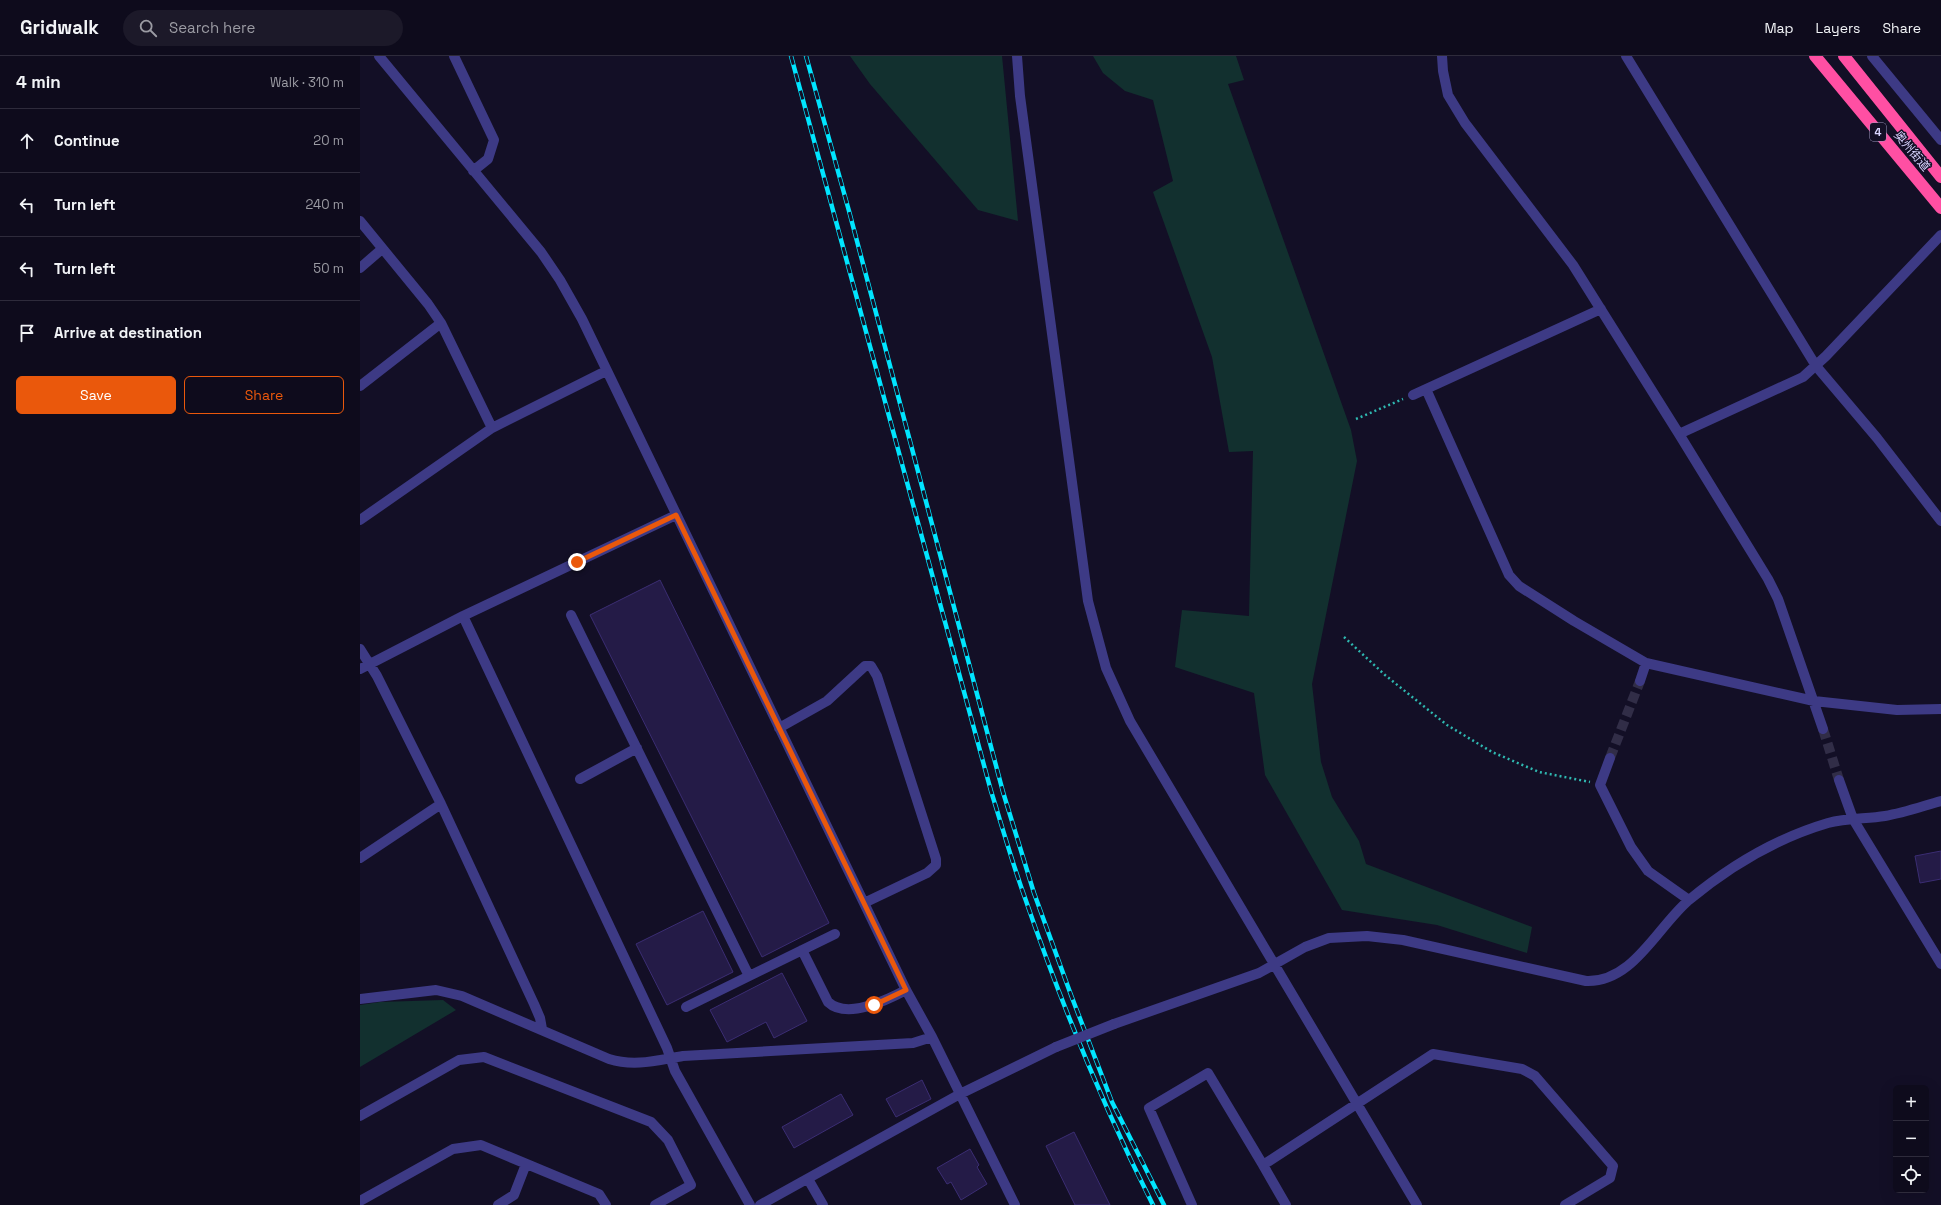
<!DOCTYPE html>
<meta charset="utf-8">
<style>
:root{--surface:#0e0b1c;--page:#1c1929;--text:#f1f3f6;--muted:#9b9ba3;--line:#2e2b3b;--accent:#ea580c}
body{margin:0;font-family:"Space Grotesk","Noto Sans JP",sans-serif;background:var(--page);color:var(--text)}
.controls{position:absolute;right:12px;bottom:12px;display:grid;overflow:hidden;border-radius:6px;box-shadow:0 4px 16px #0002}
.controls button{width:36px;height:36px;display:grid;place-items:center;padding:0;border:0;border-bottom:1px solid var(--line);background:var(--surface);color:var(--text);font:20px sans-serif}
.stop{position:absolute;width:12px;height:12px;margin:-9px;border:3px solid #ea580c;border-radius:50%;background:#fff}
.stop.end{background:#ea580c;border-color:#fff;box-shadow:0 1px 4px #0008}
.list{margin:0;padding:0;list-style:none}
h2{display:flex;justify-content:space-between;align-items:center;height:52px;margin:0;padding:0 16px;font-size:17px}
h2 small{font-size:13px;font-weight:400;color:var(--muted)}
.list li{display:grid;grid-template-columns:26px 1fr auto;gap:12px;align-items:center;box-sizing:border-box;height:64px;padding:0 16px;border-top:1px solid var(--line)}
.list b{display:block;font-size:15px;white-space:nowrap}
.list em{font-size:13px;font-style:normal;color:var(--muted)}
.actions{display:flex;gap:8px;padding:12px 16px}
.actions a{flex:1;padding:9px 0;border:1px solid var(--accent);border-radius:6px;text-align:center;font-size:14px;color:var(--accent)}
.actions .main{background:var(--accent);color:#fff}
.icon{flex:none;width:22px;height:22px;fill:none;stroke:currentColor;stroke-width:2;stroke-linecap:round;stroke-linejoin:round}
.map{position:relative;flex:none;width:1581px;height:1149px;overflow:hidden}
header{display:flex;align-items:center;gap:24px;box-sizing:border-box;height:56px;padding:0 20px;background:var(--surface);border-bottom:1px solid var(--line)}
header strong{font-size:19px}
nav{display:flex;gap:22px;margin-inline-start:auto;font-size:14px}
.search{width:280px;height:36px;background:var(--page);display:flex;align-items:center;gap:10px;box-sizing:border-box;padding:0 14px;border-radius:22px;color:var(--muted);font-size:15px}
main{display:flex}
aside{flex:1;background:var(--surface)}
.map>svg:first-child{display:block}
</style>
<header>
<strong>Gridwalk</strong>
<div class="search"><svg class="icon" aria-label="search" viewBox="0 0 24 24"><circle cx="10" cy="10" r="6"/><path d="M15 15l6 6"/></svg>Search here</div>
<nav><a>Map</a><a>Layers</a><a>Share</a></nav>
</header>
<main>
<aside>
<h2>4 min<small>Walk · 310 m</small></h2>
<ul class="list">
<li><svg class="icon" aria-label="ahead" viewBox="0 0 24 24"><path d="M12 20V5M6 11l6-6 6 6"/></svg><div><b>Continue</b></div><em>20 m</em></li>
<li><svg class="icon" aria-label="left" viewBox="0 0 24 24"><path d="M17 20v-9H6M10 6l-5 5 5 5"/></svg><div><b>Turn left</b></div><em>240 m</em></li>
<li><svg class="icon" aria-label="left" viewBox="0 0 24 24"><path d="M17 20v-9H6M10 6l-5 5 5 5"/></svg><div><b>Turn left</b></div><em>50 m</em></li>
<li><svg class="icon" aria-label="arrive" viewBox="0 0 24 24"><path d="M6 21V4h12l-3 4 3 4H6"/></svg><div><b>Arrive at destination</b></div></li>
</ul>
<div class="actions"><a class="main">Save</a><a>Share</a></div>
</aside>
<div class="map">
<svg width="1581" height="1149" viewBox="0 0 1581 1149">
<rect width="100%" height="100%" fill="#130f26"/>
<path fill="#12302f" d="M490,0H642L658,165L618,154L510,28Z
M733,0H876L884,24L868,28L991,374L997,405L952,628L961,706L972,741L999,785L1006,808L1172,871L1167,897L1077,869L982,854L905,719L894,637L815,611L822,554L889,560L893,395L869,396L852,301L793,136L813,125L793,44L765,35L743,17Z
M83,944L96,954L0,1011V949L20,946Z"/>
<path fill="#241b47" stroke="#3b2d73" d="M300,524L469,867L402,901L230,559Z
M1581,795V823L1560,827L1555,800Z
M343,855L373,916L307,949L276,888Z
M422,917L447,965L414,982L406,966L367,986L350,954Z
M562,1024L571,1043L536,1061L526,1043Z
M481,1038L493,1059L434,1092L422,1071Z
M714,1076L750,1149H715L686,1090Z
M610,1093L619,1109L617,1111L627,1128L601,1144L591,1126L587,1128L577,1112Z"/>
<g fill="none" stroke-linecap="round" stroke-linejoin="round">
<path stroke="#312d47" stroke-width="10" stroke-dasharray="10 5" stroke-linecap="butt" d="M1463,673L1479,724
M1250,702L1280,625"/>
<path stroke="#2fb8b0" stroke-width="2.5" stroke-dasharray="2 3" stroke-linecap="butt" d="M996,363L1043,343
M984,581L1025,619L1087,669L1132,696L1179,716L1230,726"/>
<path stroke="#3d3a85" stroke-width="10" d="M19,0L181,196L200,224L222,263L546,934L572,981L655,1149
M94,0L134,84L128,103L113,115
M657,0L660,40L728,545L746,612L770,665L1057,1149
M1082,0L1083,15L1088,39L1105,67L1213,209L1319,378L1408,523L1418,543L1463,673
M1266,0L1456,310L1517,382L1581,465
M1512,0L1581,84
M0,165L68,248L81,267L132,372
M0,212L22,193
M0,330L81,267
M1066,333L1149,519L1159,530L1214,565L1286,607L1454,645L1537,654L1581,653
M1053,339L1241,253
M1319,378L1443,321L1466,300L1581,179
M0,464L132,372L246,315
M211,559L389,920
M103,560L307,992L315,1015L390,1149
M0,593L17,620L81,748L174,948L180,962L182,973
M0,613L103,560L316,459
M1280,625L1286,607
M419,672L467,645L505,610H511L517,620L576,803V809L567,817L504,847
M1250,702L1240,729L1271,791L1288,815L1329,844
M220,723L277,692
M1479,724L1493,763L1581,908
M0,802L81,748
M442,894L468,946C487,964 527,944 546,934
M0,943L76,934L102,940L249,1003C275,1011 298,1004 323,1000L553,987L572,981
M326,951L475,878
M754,968L899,917L945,891L969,882L1007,880L1043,884L1226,925C1273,927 1297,871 1329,844C1370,810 1417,782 1468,767C1487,762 1507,763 1525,760C1544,757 1563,750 1581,745
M0,1060L99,1004L124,1001L291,1066L308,1084L331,1129L295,1149
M903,1109L926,1149
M448,1123L463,1149
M0,1145L93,1093L121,1089L239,1138L246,1149
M138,1149L154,1139L166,1108
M400,1149L600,1038L696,991
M832,1149L789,1052L848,1017L903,1109L1073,998L1162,1013L1175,1020L1253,1110L1250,1122L1205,1149"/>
<path stroke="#ff4fa3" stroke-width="12" d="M1455,0L1581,152
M1484,0L1581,121"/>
<g stroke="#00e5ff" stroke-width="4.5">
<path id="rail" d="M431,0L631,735C642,770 652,806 665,842C701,947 743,1050 793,1149
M446,0L489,155L643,736L674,837L711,939L752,1046L804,1149"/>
</g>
<use href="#rail" stroke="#130f26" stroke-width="3" stroke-dasharray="9" stroke-linecap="butt"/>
<path stroke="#3d3a85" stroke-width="10" d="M696,991L754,968"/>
</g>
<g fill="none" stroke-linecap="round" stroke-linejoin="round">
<path stroke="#ea580c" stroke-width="5" d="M217,506L316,459L546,934L514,949"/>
</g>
<g text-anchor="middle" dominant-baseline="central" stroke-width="3" stroke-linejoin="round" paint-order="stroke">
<rect fill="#130f26" stroke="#9e99be" stroke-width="1" x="1510" y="67" width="16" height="18" rx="3"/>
<g font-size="11" font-weight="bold" fill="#d9d4ff">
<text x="1518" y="76">4</text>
</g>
<g font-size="12" fill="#d9d4ff" stroke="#130f26">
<text transform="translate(1552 95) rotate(50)">奥州街道</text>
</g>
</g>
</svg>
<div class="controls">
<button>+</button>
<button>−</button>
<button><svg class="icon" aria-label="locate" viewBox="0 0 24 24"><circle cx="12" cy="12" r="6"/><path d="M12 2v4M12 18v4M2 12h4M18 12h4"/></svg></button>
</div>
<div class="stop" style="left:514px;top:949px"></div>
<div class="stop end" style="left:217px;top:506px"></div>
</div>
</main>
